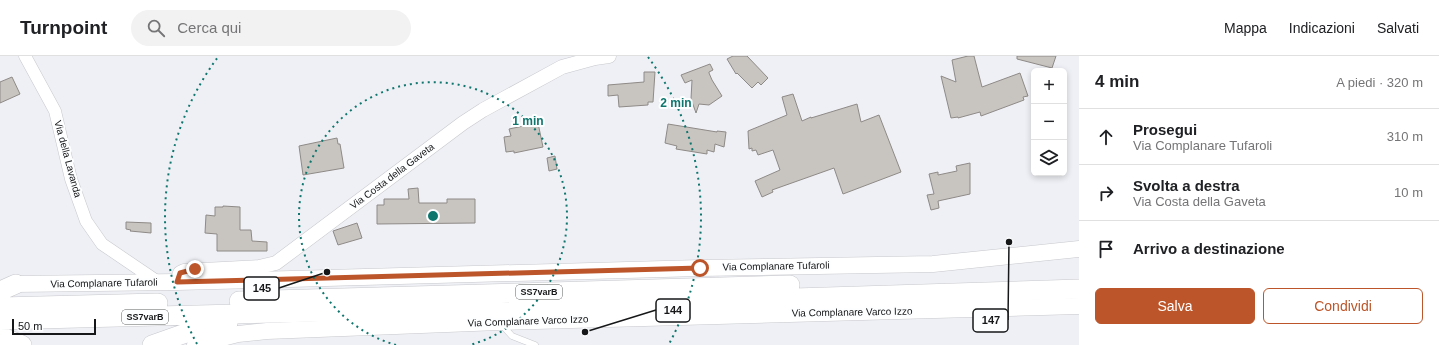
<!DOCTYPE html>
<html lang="it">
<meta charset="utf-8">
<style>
:root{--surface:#fff;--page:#f2f2f2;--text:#202124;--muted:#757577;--line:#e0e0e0;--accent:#bc5529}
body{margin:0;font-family:Helvetica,sans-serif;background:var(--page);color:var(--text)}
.controls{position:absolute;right:12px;top:12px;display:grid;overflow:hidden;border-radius:6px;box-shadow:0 2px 6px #0003}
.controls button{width:36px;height:36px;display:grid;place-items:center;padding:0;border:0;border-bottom:1px solid var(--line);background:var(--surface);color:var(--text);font:20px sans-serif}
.scale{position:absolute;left:12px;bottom:10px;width:84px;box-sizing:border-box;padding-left:4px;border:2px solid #161718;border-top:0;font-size:11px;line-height:14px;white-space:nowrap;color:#161718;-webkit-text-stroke:3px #fdfeff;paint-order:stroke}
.stop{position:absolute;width:12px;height:12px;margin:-9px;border:3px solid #bc5529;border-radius:50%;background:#fff}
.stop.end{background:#bc5529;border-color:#fff;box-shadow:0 1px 4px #0008}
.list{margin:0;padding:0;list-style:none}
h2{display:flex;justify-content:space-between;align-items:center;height:52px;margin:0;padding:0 16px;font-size:17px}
h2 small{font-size:13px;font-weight:400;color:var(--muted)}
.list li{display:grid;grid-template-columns:26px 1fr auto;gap:12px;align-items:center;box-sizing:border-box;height:56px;padding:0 16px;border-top:1px solid var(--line)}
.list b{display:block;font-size:15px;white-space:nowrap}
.list p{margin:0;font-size:13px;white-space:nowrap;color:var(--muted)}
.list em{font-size:13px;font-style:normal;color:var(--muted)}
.actions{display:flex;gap:8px;padding:12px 16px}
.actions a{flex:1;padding:9px 0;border:1px solid var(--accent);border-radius:6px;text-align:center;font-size:14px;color:var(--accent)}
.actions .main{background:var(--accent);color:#fff}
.icon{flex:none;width:22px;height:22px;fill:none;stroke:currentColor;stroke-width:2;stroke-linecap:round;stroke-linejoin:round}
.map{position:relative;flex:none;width:1079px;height:289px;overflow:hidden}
header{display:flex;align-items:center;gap:24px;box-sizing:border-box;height:56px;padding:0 20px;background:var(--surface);border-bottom:1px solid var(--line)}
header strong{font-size:19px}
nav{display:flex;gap:22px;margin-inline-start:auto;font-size:14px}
.search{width:280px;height:36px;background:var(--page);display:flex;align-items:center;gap:10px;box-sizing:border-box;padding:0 14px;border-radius:22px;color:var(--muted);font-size:15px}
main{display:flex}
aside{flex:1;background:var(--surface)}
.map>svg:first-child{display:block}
</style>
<header>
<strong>Turnpoint</strong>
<div class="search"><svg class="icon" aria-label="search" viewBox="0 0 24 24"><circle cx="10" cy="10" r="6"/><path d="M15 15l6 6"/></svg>Cerca qui</div>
<nav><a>Mappa</a><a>Indicazioni</a><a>Salvati</a></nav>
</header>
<main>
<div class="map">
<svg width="1079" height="289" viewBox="0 0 1079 289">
<rect width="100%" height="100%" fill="#eff0f5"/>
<path fill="#c8c4c0" stroke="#8e8a87" d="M733,0H747L768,22L761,29L758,26L752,32L737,17L736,18L727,3Z
M968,0H974L982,31L1020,17L1028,40L1023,41L1024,44L981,60L980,56L958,62V61L951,62L941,20L956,26L952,4Z
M1017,0H1056L1052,12L1017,3Z
M710,8L713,14L709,16V17L712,24L722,40L709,49L699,48L696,57L691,43L692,24L685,27L681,19Z
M644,16H655L653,46H648V49L619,51L618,39L608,40V29L644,26Z
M12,21L20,38L0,47V26Z
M793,38L802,65L811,61V62L857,48L861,66L879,59L901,116L843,138L834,112L772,134L773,136L762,141L755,125L780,114L773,94L758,99L756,94L752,95V92L749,93L748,75L787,59L782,41Z
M538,67L543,91L514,97V95L506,96L504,81L511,80L509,73Z
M668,68L717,76V75L726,76L724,91L715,88L714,96L707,94V98L676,93L677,90L665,87Z
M337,82L338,88H340L344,112L303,119L299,90Z
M555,100L557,113L549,115L547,102Z
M970,107V138L938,145L939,152L931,154L927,139L934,138L929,118L938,116V119L957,115L956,110Z
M418,132L419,147H447V143H475V167L377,168V149H384V143H409L408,133Z
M223,150L240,151V174H251L252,185L267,186V195H217V178L205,177L206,159L215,160V151H223Z
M126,166L151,167V177L130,175L131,174L126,173Z
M357,167L362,182L338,189L333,175Z"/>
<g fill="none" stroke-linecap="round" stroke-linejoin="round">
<g stroke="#c7c8cd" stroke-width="7">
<path id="service" d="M502,269L512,280L535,289"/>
</g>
<g stroke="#c7c8cd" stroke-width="13">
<path id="minor" d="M25,0L55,55L71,123L86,165L102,188L158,226"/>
</g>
<g stroke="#c7c8cd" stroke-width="15">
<path id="tertiary" d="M177,226L180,217L184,215L259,211L276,207L463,67L483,54L562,11L595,2L609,0"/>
</g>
<g stroke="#c7c8cd" stroke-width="17">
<path id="secondary" d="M16,228L177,226L700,212L933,208L1079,193
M195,289L238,278L267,275L499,266L1079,250"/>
</g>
<g stroke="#c7c8cd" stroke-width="20">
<path id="trunk" d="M0,235L16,228
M239,245L790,229
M0,251L158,247
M0,264L438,253L1079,233
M0,280L22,289
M152,289L186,277L228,267"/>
</g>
<use href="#service" stroke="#fff" stroke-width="6"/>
<use href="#minor" stroke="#fff" stroke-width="12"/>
<use href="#tertiary" stroke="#fff" stroke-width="14"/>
<use href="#secondary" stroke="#fff" stroke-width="16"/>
<use href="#trunk" stroke="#fff" stroke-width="19"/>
</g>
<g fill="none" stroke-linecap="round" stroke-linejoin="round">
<path stroke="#bc5529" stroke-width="5" d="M195,213L180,217L177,226L700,212"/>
</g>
<g fill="none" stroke="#0f766e" stroke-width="2" stroke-dasharray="2 4">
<path d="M396 289A134 134 0 1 1 470 289"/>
<path d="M197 288A268 268 0 0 1 218 1M648 1A268 268 0 0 1 669 288"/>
</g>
<g text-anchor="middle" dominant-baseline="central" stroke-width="4" stroke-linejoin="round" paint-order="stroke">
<g fill="#fdfeff" stroke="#5b5c5d" stroke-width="1">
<rect x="516" y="229" width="46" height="14" rx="3"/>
<rect x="122" y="254" width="46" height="14" rx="3"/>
</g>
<g font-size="9" font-weight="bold" fill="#161718">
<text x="539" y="236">SS7varB</text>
<text x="145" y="261">SS7varB</text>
</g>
<g font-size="10" fill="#161718" stroke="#fdfeff">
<text transform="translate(68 103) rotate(75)">Via della Lavanda</text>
<text transform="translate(392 120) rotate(-37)">Via Costa della Gaveta</text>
<text transform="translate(776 210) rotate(-1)">Via Complanare Tufaroli</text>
<text transform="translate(104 227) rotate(-1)">Via Complanare Tufaroli</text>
<text transform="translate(852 256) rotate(-1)">Via Complanare Varco Izzo</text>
<text transform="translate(528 265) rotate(-2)">Via Complanare Varco Izzo</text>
</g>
</g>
<circle cx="433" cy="160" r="6" fill="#0f766e" stroke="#fdfeff" stroke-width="2"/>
<g font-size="12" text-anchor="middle" font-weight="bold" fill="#0f766e" stroke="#fdfeff" stroke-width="4" stroke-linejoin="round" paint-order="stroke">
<text x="676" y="51">2 min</text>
<text x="528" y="69">1 min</text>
</g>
<path fill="none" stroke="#161718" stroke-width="1.5" d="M327 216L279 232M585 276L656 254M1009 186L1008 264"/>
<g fill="#161718" stroke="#fdfeff" stroke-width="1.5">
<circle cx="327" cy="216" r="4"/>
<circle cx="585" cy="276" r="4"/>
<circle cx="1009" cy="186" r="4"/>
</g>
<g fill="#fdfeff" stroke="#161718" stroke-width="1.5">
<rect x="244" y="221" width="35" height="23" rx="4"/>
<rect x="656" y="243" width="34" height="23" rx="4"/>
<rect x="973" y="253" width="35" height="23" rx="4"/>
</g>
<g font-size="11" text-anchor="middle" font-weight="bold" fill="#161718">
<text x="262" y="236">145</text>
<text x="673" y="258">144</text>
<text x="991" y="268">147</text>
</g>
</svg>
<div class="controls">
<button>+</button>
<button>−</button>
<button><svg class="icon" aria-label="layers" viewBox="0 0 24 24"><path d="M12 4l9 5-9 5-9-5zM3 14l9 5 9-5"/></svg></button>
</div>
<div class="scale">50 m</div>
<div class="stop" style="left:700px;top:212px"></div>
<div class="stop end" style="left:195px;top:213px"></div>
</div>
<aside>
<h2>4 min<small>A piedi · 320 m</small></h2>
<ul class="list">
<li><svg class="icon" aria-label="ahead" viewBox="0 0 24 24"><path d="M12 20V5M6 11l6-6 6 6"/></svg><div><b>Prosegui</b><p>Via Complanare Tufaroli</p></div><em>310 m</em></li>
<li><svg class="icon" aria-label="right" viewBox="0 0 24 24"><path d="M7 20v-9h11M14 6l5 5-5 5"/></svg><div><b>Svolta a destra</b><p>Via Costa della Gaveta</p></div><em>10 m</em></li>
<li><svg class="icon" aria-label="arrive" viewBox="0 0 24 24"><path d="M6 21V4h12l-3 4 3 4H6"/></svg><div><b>Arrivo a destinazione</b></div></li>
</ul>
<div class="actions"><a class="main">Salva</a><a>Condividi</a></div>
</aside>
</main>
